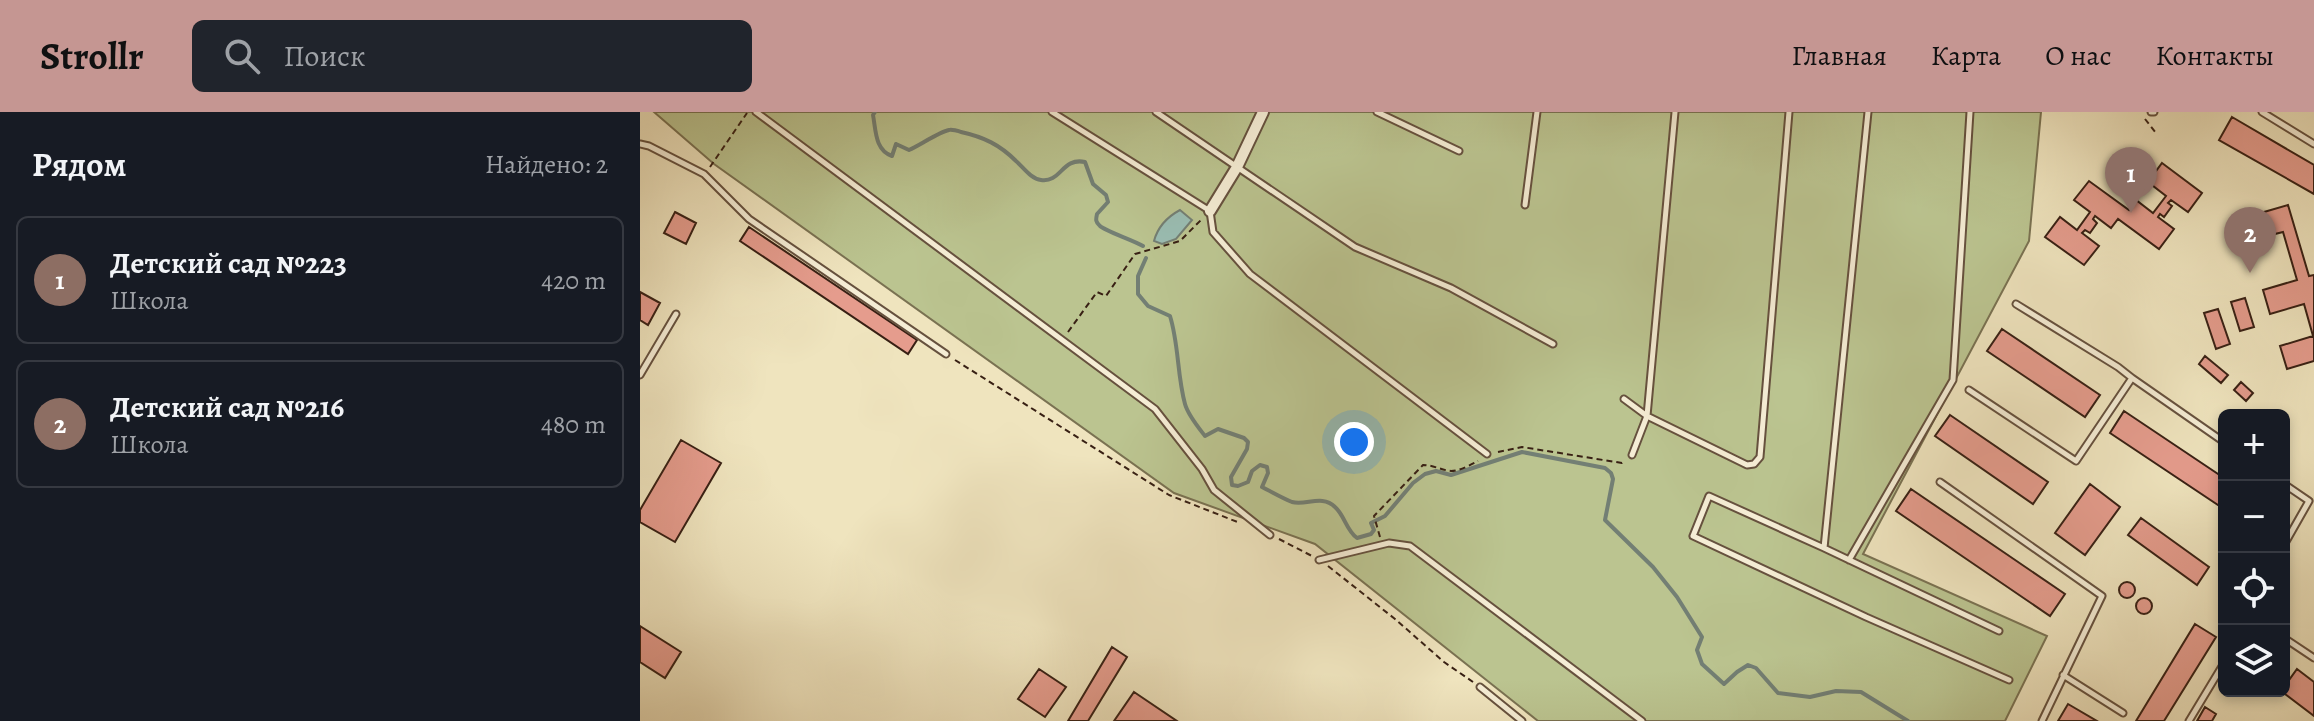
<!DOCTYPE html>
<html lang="ru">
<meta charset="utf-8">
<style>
:root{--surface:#171b24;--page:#20242c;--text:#f1f3f6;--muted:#9ea1a6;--line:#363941;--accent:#c59692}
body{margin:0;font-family:Alegreya,serif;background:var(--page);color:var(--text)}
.controls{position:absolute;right:24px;bottom:24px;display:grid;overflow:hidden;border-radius:12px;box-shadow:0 4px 12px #0003}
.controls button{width:72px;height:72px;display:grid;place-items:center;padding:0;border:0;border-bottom:2px solid var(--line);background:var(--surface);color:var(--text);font:40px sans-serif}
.you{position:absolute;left:714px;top:330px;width:28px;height:28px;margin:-20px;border:6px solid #fff;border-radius:50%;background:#1a73e8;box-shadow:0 0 0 12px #1a73e833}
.badge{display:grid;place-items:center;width:52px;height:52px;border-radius:50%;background:var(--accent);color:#fff;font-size:26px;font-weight:700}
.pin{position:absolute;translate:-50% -66px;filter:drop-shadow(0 2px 4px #0008)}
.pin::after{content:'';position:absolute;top:42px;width:28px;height:24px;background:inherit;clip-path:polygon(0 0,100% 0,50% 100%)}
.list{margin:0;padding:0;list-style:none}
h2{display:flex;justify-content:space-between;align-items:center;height:104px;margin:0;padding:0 32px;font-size:34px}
h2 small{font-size:26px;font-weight:400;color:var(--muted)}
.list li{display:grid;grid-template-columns:52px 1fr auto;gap:24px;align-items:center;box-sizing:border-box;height:128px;margin:0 16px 16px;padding:0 16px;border:2px solid var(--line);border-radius:12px}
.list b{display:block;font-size:30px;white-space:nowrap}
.list p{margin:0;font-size:26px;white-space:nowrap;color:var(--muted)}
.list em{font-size:26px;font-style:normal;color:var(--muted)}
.icon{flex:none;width:44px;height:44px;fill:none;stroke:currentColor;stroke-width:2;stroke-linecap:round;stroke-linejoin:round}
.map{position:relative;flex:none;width:1674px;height:609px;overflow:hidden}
header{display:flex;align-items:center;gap:48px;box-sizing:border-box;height:112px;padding:0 40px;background:var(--accent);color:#111}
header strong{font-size:38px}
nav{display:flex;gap:44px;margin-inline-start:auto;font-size:28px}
.search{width:560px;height:72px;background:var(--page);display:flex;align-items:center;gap:20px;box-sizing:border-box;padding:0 28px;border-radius:12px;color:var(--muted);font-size:30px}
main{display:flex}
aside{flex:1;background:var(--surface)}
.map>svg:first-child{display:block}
</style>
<header>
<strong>Strollr</strong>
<div class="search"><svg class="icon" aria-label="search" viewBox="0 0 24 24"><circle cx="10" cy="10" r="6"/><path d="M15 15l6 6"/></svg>Поиск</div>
<nav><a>Главная</a><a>Карта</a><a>О нас</a><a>Контакты</a></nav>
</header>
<main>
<aside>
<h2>Рядом<small>Найдено: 2</small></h2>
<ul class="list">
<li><span class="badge" style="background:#8d6e63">1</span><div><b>Детский сад №223</b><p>Школа</p></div><em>420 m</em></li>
<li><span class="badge" style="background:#8d6e63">2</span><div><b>Детский сад №216</b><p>Школа</p></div><em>480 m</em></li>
</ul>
</aside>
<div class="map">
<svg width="1674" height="609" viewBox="0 0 1674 609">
<rect width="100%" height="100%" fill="#efe4be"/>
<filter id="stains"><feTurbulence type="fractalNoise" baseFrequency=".0025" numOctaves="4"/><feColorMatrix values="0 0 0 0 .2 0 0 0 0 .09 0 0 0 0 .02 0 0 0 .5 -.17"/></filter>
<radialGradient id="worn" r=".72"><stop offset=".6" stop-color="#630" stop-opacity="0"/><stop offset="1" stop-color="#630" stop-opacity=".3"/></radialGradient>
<path fill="#bbc490" stroke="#7a7252" stroke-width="2" d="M14,0H1401L1389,129L1223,442L1407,524L1365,609H898L675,432L534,381L74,52Z"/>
<path fill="#9abeb4" stroke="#737f74" stroke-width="2" d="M540,98L552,108L536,127L522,132L514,129C518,114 527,105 540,98Z"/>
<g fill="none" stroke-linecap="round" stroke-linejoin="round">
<path stroke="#737f74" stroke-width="4" d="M235,0L233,3C236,19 235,38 252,44L256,32L269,38C280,33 299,20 309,18C311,17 319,19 321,20C344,25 360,33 376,49C383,55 391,67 401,68C421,71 422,45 445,50L453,72L466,83L468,90L457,102C456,107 455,110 460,114C465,119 493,128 503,134
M506,146L498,164V182L508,194L530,204C539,233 537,263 545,292C548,303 558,315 565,324L578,317L604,326L608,330L607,337L591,365L592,373L598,374L608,370L612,359L620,353L627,355L628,361L622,375C632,380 642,386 652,390C666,394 682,382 695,395C705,404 706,418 717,426L731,422L734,418L731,411L745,404L773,371L785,362L796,359L811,363L882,340L965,356L971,361L973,367L965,408L1013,455L1037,485L1062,525L1057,538L1062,552L1084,572L1097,560L1108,553L1116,556L1138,581L1170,585L1196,579L1221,580L1268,609"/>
</g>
<path fill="#e59c8d" stroke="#382014" stroke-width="2" d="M1592,5L1674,53V82L1579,28Z
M1522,51L1562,81L1548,100L1531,88L1528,91L1532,94L1524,105L1520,102L1518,105L1534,117L1519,137L1478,107L1471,116L1455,104L1453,107L1457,111L1450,121L1445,118L1442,121L1459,134L1444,153L1405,125L1420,105L1437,118L1450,100L1434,88L1449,69L1489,98L1496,88L1513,101L1526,84L1508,70Z
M1648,93L1669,164L1674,163V249L1647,257L1640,234L1673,224L1664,192L1630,202L1623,178L1657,168L1643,120L1631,123L1624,100Z
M35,100L56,111L46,132L24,121Z
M109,115L277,228L268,242L100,129Z
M0,180L20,191L8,213L0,208Z
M1605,186L1614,215L1600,219L1591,190Z
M1578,197L1590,232L1576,237L1564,201Z
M1362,217L1460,283L1445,305L1347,239Z
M1565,244L1588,263L1581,271L1559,252Z
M1601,270L1613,281L1606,289L1594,278Z
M1484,299L1584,366V397L1470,321Z
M1310,303L1408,370L1393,392L1295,324Z
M41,328L81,351L35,430L0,410V398Z
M1450,372L1480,395L1445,443L1415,421Z
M1271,377L1425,482L1410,504L1256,399Z
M1501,406L1569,455L1557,473L1488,423Z
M1479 478a8 8 0 1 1 16 0a8 8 0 1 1-16 0Z
M1496 494a8 8 0 1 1 16 0a8 8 0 1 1-16 0Z
M1555,512L1576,525L1524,609H1496Z
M0,514L41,540L25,566L0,550Z
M472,535L487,545L448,609H428Z
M399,557L426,575L405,605L378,587Z
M1657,557L1674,570V604L1641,579H1644V575Z
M494,580L537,609H474Z
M1428,592L1457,609H1418Z
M1565,595L1576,602L1572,609H1557Z"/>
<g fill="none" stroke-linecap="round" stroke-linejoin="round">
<g stroke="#66513e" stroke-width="9">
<path id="lane" d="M116,0L515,297L562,357L574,378L630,423
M412,0L570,99L573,120L610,162L847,342
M516,0L715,135L811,176L913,232
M737,0L819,39
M1228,0L1184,436L1359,519
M1511,0H1514
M1622,0L1674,32
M0,32L9,34L64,62L109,107L306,242
M885,93L897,0
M0,263L36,202
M1492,266L1584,330
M1329,278L1436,349L1492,266L1478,255L1376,192
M984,287L1007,304L1107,353L1114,352L1120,345L1149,0
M992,343L1007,304L1035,0
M1300,370L1462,484L1402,609
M1644,372L1669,389L1644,433
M1184,436L1069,384L1053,424L1226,505L1369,568
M679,448L749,431L770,434L1002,609
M1209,448L1313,268L1330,0
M1644,526L1674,546
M1423,563L1483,601
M840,575L882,609
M1549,609L1584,551"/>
</g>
<g stroke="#66513e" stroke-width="14">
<path id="street" d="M570,99L597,55L623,0"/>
</g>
<path stroke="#382014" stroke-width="2" stroke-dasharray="6 4" stroke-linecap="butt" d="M1505,7L1516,21
M70,55L107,1
M428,220L457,180L466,184L495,142L540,129L562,107
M315,248L529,383L600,411
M858,340L882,335L982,351L985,349
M740,425L734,404L783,353C793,353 801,358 811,359C820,359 830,353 838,349
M639,427L672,444
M688,454L755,507L804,550L833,570"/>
<use href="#lane" stroke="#f5edd5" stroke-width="5"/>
<use href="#street" stroke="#f5edd5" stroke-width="10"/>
</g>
<rect width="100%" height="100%" filter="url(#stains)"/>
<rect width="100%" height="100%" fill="url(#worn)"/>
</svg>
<div class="controls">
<button>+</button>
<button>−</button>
<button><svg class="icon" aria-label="locate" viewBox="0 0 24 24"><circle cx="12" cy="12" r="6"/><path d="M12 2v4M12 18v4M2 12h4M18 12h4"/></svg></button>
<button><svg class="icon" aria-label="layers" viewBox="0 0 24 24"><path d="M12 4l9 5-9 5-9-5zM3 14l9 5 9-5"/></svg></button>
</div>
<div class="you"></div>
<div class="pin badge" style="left:1491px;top:101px;background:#8d6e63">1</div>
<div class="pin badge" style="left:1610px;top:161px;background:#8d6e63">2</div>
</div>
</main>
